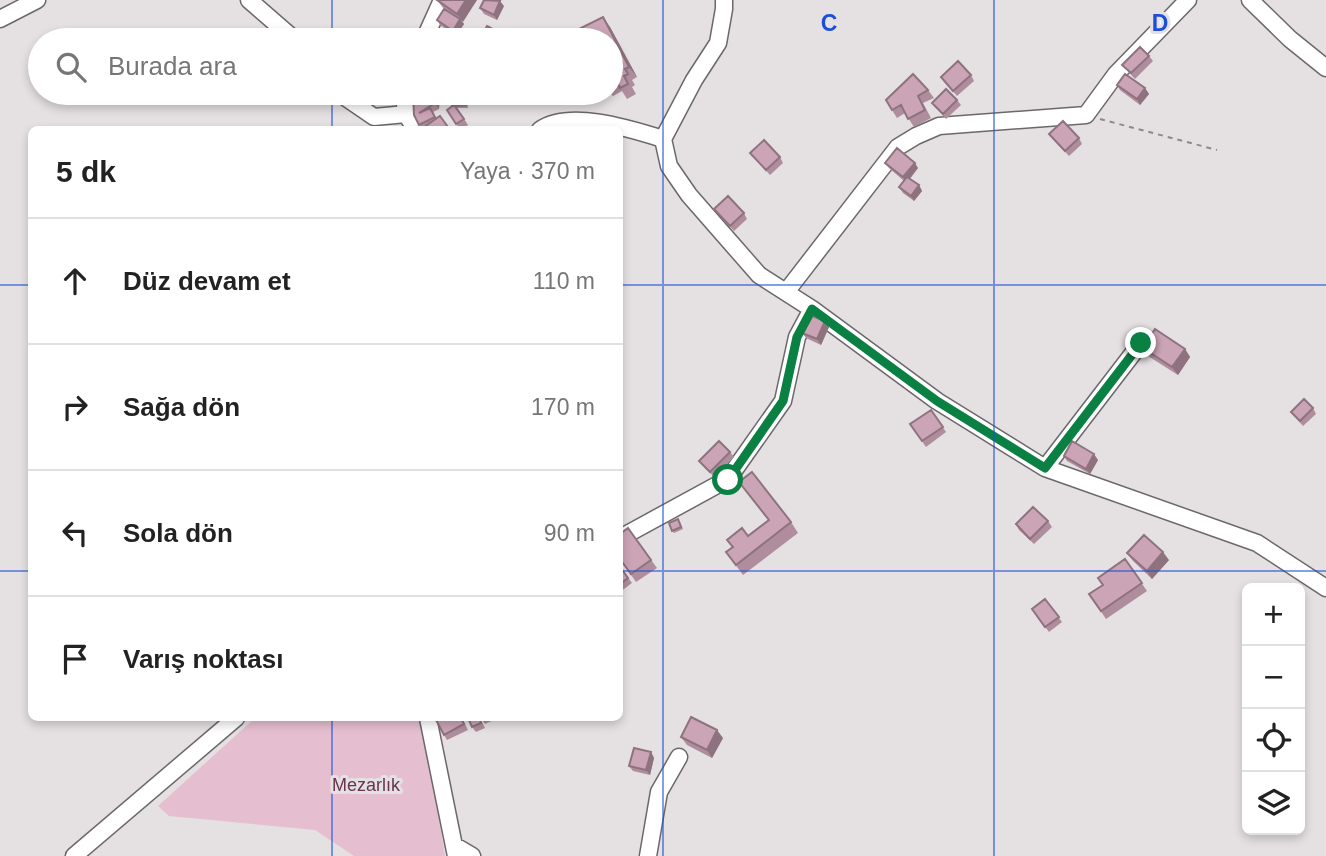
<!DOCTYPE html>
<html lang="tr">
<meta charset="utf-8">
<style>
:root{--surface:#fff;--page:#f6f6f6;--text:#222;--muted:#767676;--line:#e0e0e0}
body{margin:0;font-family:Arial,sans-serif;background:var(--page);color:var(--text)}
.controls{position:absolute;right:21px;bottom:21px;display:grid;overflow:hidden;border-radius:10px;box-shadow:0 4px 10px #0003}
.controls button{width:63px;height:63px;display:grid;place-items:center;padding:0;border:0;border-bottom:2px solid var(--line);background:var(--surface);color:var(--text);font:35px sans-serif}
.stop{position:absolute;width:21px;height:21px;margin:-16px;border:5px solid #0b8043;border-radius:50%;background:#fff}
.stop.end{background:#0b8043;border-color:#fff;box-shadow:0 2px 7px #0008}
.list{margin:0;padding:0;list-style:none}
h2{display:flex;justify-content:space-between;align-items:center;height:91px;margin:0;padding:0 28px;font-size:30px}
h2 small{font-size:23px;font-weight:400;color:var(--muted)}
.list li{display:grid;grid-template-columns:46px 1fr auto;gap:21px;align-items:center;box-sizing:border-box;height:126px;padding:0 28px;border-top:2px solid var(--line)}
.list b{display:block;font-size:26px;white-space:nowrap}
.list em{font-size:23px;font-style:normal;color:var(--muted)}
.icon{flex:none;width:38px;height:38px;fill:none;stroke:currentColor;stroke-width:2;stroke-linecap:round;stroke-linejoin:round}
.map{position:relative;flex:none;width:1326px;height:856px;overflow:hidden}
.search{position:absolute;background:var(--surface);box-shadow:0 4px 10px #0003;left:28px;top:28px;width:595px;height:77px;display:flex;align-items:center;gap:18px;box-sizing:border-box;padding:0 24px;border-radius:38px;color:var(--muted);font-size:26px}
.panel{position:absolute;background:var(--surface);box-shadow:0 4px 10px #0003;left:28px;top:126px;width:595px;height:595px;border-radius:10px}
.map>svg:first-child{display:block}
</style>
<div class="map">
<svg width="1326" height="856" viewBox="0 0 1326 856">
<rect width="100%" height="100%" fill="#e5e0e2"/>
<path fill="#e5bfd0" d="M255,718H420L430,761L445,856H354L315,830L169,816L158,806Z"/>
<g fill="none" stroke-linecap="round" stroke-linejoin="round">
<g stroke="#6c686a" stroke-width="19">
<path id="minor" d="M249,0L295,40
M724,0V9L718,43L694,80L663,139L669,166L689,195L759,275L812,309L937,401L1045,468L1257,543L1326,588
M1250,0L1290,39L1326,68
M0,19L37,0
M424,40L442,0
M339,93L374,117L406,114
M404,93L406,114L416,130
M540,130C569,109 631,129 663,139
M786,292L898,147L916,136L939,126L1086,115L1116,74L1188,0
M1045,468L1141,343
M620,538L728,479L783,401L797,337L812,309
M428,718L456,856
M455,846L472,856
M74,856L236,718
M648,856L659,792L679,757"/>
</g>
<path stroke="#8e8a8c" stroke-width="2" stroke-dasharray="5 5" stroke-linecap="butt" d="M1100,119L1217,150"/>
<use href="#minor" stroke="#fff" stroke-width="16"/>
</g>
<path fill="#af8d9d" d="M437,0H477L462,21L464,24L456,36L440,25L437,20L444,9Z
M504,6L497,20L484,14L480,8Z
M610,27L637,77L632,80L635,85L632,87L636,94L627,99L622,91L613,96L610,93Z
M1149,56L1153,61L1135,79L1122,65Z
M971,75L974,81L957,96L941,77Z
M1117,85L1145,88L1149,94L1140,105L1120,90Z
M928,90L934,98L923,103L931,118L914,127L905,113L897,118L892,110Z
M413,93H440L439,109L433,112L436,118L440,116L449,130H420L421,128L419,125Z
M467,97L468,108H457L468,125L460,130L447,110Z
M957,100L961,105L946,119L932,103Z
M1049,134L1079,138L1082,144L1069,156Z
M750,153L780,157L783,163L770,175Z
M885,163L918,168L910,179L919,185L922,191L914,201L903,193L899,187L904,181L889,168Z
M714,209L744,213L747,219L734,231Z
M829,327L821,345L806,338L802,333Z
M1143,348L1185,349L1190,357L1178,375L1148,356Z
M1313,408L1316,414L1303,426L1291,412Z
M931,410L946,432L926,447L910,424Z
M730,452L734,457L714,477L699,461Z
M1064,456L1098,460L1090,474L1067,461Z
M739,482L791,522L798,533L743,575L726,552L768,520Z
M1048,521L1052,527L1034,544L1019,530L1016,524Z
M680,522L683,529L674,533L672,531Z
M628,528L657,568L636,582L620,559Z
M1127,553L1169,560L1152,579L1133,561Z
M1125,559L1147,591L1106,619L1089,594L1103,585Z
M620,567L632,583L620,592Z
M1045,599L1062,622L1049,632L1032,609Z
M462,718L468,730L447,740L444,735Z
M480,718L485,728L476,732L472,727Z
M481,718H498L485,724Z
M681,737L723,738L712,758L687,745Z
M651,752L654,758L650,775L633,771L629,766Z"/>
<path fill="#8e737f" d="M466,0H477L463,22L457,14Z
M500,1L504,6L497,20L494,15Z
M603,17L610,27L637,77L629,67Z
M460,19L464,24L456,36L453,31Z
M1145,88L1149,94L1140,105L1137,99Z
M436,93H440L439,109L435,103Z
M915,163L918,168L906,183L903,177Z
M919,185L922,191L914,201L911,196Z
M825,321L829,327L821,345L817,339Z
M1185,349L1190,357L1178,375L1172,367Z
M1094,454L1098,460L1090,474L1086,469Z
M1163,552L1169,560L1152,579L1147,571Z
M717,730L723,738L712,758L707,750Z
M651,752L654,758L650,775L646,770Z"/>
<path fill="#cba4b6" stroke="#8e737f" stroke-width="2" d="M437,0H466L457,14Z
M484,0L500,1L494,15L480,8Z
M444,9L460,19L453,31L437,20Z
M603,17L629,67L625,69L628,74L624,76L628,84L620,88L616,80L611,83V40H570L567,35Z
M487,26L513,40H483L480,39Z
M1140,47L1149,56L1131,73L1122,65Z
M958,61L971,75L953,91L941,77Z
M913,74L928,90L918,96L925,110L908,119L901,105L892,110L886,100Z
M1125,74L1145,88L1137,99L1117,85Z
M946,89L957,100L943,114L932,103Z
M413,93H436L435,103L419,113L430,108L435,117L419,125L414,115Z
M465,95L466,105L455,106L454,105L452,106L451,96Z
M454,105L464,119L456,124L447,110Z
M440,116L448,127L444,130H420Z
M1063,121L1079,138L1065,151L1049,134Z
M764,140L780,157L766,170L750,153Z
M897,148L915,163L903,177L885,163Z
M907,177L919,185L911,196L899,187Z
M728,196L744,213L730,226L714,209Z
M810,315L825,321L817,339L802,333Z
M1155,329L1185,349L1172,367L1143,348Z
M1304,399L1313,408L1300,421L1291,412Z
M931,410L943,427L922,441L910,424Z
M719,441L730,452L710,472L699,461Z
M1072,441L1094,454L1086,469L1064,456Z
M752,472L791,522L736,565L726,552L733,547L727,540L742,528L748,536L769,520L739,482Z
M1033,507L1048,521L1030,539L1016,524Z
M678,519L681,527L672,531L669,523Z
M628,528L651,560L631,574L620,559V534Z
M1144,535L1163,552L1147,571L1127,553Z
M1125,559L1142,583L1101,611L1089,594L1103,585L1098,578Z
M620,567L628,578L620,584Z
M1045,599L1059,617L1045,627L1032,609Z
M691,717L717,730L707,750L681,737Z
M435,718H461L464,724L444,735Z
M468,718H479L481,723L472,727Z
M634,748L651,752L646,770L629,766Z"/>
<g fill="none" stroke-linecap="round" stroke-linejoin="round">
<path stroke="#0b8043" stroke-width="9" d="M728,480L783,401L797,337L812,309L937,401L1045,468L1141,343"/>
</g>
<path fill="none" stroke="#1d4ed8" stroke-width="2" stroke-opacity="0.55" d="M332,0V40M663,0V856M994,0V856M332,93V130M0,285H32M620,285H1326M0,571H32M620,571H1326M332,718V856"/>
<g text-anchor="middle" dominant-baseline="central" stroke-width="6" stroke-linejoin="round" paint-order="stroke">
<g font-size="18" fill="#68344f" stroke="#e5e0e2">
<text x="366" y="785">Mezarlık</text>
</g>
</g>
<g font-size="23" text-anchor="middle" font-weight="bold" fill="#1d4ed8" stroke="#e5e0e2" stroke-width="6" stroke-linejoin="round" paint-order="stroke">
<text x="829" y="31">C</text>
<text x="1160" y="31">D</text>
</g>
</svg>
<div class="controls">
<button>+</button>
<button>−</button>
<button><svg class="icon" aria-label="locate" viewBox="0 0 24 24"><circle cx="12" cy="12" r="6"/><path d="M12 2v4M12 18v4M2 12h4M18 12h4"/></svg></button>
<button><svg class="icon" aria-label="layers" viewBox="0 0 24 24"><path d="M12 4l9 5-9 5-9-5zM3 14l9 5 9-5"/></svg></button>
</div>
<div class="stop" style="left:728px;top:480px"></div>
<div class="stop end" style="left:1141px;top:343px"></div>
<div class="search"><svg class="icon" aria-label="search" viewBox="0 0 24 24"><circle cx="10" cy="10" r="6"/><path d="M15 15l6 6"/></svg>Burada ara</div>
<section class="panel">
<h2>5 dk<small>Yaya · 370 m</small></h2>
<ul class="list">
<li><svg class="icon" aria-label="ahead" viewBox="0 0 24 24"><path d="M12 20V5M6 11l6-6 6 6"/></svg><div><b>Düz devam et</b></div><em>110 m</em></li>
<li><svg class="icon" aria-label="right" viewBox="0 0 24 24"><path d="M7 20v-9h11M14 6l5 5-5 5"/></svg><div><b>Sağa dön</b></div><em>170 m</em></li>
<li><svg class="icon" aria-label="left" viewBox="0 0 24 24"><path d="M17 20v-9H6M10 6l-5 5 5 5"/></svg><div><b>Sola dön</b></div><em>90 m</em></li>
<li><svg class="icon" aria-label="arrive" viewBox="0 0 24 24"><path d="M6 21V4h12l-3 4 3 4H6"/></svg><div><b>Varış noktası</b></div></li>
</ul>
</section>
</div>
